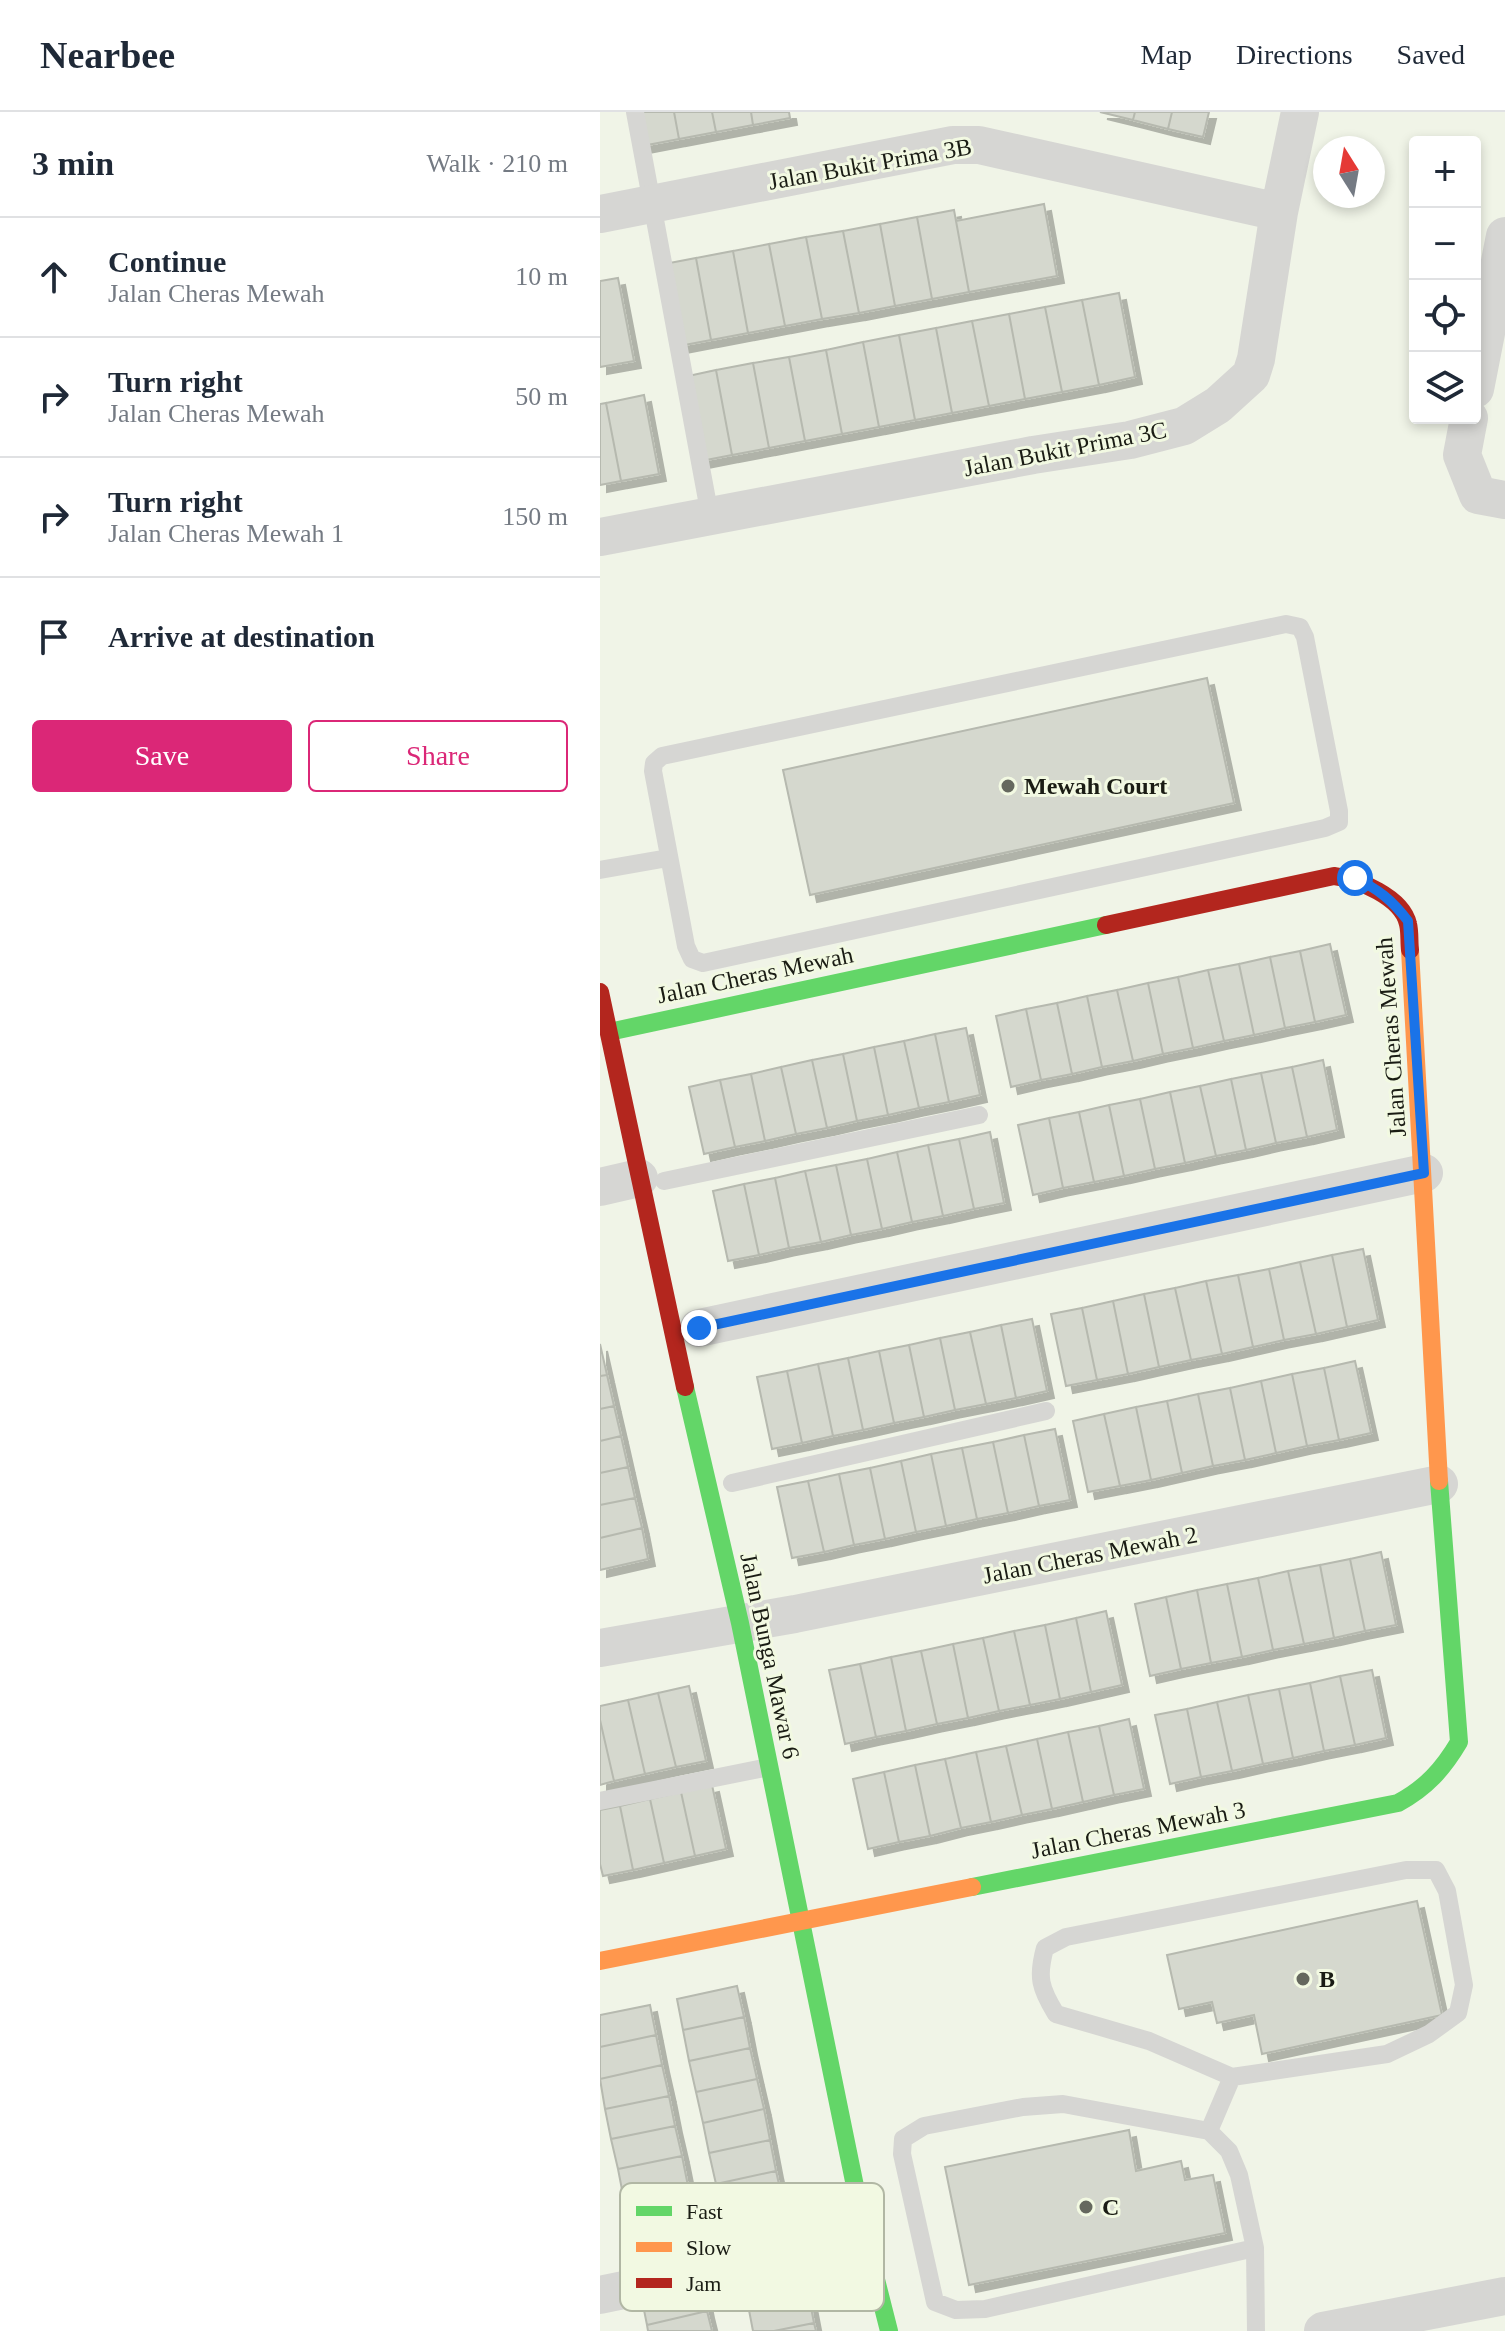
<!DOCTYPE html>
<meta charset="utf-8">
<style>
:root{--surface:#fff;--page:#f2f2f3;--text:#1f2937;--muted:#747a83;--line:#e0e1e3;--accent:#db2777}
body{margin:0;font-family:Georgia,serif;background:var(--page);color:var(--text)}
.controls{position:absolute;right:24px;top:24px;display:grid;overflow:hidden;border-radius:8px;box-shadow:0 4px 12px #0003}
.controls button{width:72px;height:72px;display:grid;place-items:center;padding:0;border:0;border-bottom:2px solid var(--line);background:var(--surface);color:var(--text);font:40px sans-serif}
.compass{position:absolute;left:713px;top:24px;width:72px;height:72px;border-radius:50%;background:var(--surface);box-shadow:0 4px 12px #0003;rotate:349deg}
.stop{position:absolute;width:24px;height:24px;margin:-18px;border:6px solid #1a73e8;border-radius:50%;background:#fff}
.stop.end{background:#1a73e8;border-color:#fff;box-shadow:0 2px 8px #0008}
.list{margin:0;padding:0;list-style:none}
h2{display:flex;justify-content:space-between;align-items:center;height:104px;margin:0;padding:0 32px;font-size:34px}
h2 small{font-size:26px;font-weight:400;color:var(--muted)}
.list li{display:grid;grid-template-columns:52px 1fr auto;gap:24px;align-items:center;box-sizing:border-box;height:120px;padding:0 32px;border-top:2px solid var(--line)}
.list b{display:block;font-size:30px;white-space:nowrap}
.list p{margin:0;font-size:26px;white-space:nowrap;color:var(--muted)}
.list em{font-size:26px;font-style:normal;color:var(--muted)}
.actions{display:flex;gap:16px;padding:24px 32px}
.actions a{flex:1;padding:18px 0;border:2px solid var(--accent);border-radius:8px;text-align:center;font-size:28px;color:var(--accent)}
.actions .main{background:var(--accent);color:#fff}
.icon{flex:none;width:44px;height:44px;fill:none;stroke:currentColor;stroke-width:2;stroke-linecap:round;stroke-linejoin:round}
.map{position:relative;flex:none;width:905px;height:2219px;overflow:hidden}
header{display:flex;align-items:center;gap:48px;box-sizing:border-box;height:112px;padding:0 40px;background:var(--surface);border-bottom:2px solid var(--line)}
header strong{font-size:38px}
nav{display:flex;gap:44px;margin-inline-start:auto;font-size:28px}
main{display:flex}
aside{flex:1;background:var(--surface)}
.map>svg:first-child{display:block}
</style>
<header>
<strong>Nearbee</strong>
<nav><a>Map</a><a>Directions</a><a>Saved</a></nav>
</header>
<main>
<aside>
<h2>3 min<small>Walk · 210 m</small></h2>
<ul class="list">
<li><svg class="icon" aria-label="ahead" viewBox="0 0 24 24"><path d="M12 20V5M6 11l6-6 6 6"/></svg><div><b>Continue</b><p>Jalan Cheras Mewah</p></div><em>10 m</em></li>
<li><svg class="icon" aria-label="right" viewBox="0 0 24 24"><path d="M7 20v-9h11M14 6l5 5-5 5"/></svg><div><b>Turn right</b><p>Jalan Cheras Mewah</p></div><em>50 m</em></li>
<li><svg class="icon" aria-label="right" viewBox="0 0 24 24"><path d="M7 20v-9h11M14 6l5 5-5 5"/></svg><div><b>Turn right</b><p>Jalan Cheras Mewah 1</p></div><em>150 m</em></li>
<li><svg class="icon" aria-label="arrive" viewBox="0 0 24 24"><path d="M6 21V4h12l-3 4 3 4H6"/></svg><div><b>Arrive at destination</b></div></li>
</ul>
<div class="actions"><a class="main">Save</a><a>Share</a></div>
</aside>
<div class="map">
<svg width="905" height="2219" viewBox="0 0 905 2219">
<defs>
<filter id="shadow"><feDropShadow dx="7" dy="7" stdDeviation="0" flood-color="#0004"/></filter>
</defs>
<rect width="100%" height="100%" fill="#f0f4e7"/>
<path fill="#d5d8ce" stroke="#b6b9af" stroke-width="2" filter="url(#shadow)" d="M35,0H74L79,27L42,34Z
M74,0H112L116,20L79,27Z
M112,0H151L153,13L116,20Z
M151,0H189L190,6L153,13Z
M500,0H535L533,8Z
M535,0H572L568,17L533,8Z
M572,0H609L603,25L568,17Z
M444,92L457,164L369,180L356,109Z
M354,98L369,180L332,187L317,105Z
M317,105L332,187L295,194L280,112Z
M280,112L295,194L259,201L243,119Z
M243,119L259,201L222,207L206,125Z
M206,125L222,207L185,214L169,132Z
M169,132L185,214L148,221L133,139Z
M133,139L148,221L111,228L96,146Z
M96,146L111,228L74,235L59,153Z
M18,166L34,249L0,255V169Z
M519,181L535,265L499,273L482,188Z
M482,188L499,273L462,280L445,195Z
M445,195L462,280L425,287L409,202Z
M409,202L425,287L389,294L372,209Z
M372,209L389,294L352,301L336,216Z
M336,216L352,301L315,308L299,223Z
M299,223L315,308L279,315L263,230Z
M263,230L279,315L242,322L226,238Z
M226,238L242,322L205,329L189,245Z
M189,245L205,329L169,336L153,251Z
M153,251L169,336L132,343L116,258Z
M116,258L132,343L96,350L79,266Z
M44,283L59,362L21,369L6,291Z
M6,291L21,369L0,373V292Z
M607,566L634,691L210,783L183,658Z
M730,832L746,903L715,910L700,839Z
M700,839L715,910L685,916L670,845Z
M670,845L685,916L654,923L639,852Z
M639,852L654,923L624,929L608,858Z
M608,858L624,929L593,936L578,865Z
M578,865L593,936L563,942L548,871Z
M548,871L563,942L533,949L517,878Z
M517,878L533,949L502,955L487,884Z
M487,884L502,955L472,962L457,891Z
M457,891L472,962L441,968L426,897Z
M426,897L441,968L411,975L396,904Z
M366,916L380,983L349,990L335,922Z
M335,922L349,990L319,996L304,929Z
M304,929L319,996L288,1003L274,935Z
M274,935L288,1003L257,1009L243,942Z
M243,942L257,1009L227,1016L212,948Z
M212,948L227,1016L196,1022L181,955Z
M723,948L737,1018L707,1025L692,955Z
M181,955L196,1022L165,1029L151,962Z
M692,955L707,1025L676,1031L661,961Z
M661,961L676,1031L646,1038L631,967Z
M151,962L165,1029L135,1035L120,968Z
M631,967L646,1038L616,1044L600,974Z
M120,968L135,1035L104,1042L89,975Z
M600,974L616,1044L585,1051L570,980Z
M570,980L585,1051L555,1057L540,987Z
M540,987L555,1057L524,1064L509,993Z
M509,993L524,1064L494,1070L479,1000Z
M479,1000L494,1070L463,1076L449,1006Z
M449,1006L463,1076L433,1083L418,1013Z
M390,1020L404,1091L374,1097L359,1027Z
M359,1027L374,1097L343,1104L328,1033Z
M328,1033L343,1104L312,1110L297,1040Z
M297,1040L312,1110L282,1117L267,1047Z
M267,1047L282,1117L251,1123L236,1053Z
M236,1053L251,1123L221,1130L205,1059Z
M205,1059L221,1130L189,1136L175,1066Z
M175,1066L189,1136L159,1143L144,1072Z
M144,1072L159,1143L128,1149L113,1079Z
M763,1137L778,1208L747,1215L732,1143Z
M732,1143L747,1215L716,1222L700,1150Z
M700,1150L716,1222L684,1228L669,1157Z
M669,1157L684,1228L653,1235L638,1163Z
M638,1163L653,1235L622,1242L606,1169Z
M606,1169L622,1242L591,1248L575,1176Z
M575,1176L591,1248L559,1255L544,1182Z
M544,1182L559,1255L528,1262L513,1189Z
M513,1189L528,1262L497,1268L482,1196Z
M482,1196L497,1268L466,1274L451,1202Z
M432,1207L447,1279L416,1286L401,1213Z
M401,1213L416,1286L386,1292L370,1220Z
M370,1220L386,1292L355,1298L340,1226Z
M340,1226L355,1298L324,1305L309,1233Z
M0,1232L7,1263L0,1264Z
M309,1233L324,1305L294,1311L279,1239Z
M279,1239L294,1311L263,1318L248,1246Z
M248,1246L263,1318L233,1324L218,1252Z
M755,1249L771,1321L739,1328L724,1256Z
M218,1252L233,1324L202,1331L187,1259Z
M724,1256L739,1328L707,1334L692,1262Z
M187,1259L202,1331L172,1337L157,1265Z
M692,1262L707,1334L676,1341L661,1269Z
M7,1263L14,1294L0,1297V1264Z
M661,1269L676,1341L645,1348L630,1276Z
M630,1276L645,1348L613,1354L598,1282Z
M598,1282L613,1354L582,1361L567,1289Z
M567,1289L582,1361L551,1368L536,1295Z
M14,1294L21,1324L0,1329V1297Z
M536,1295L551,1368L520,1374L504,1302Z
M504,1302L520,1374L488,1380L473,1309Z
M455,1317L470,1388L439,1394L424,1323Z
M424,1323L439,1394L408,1401L393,1330Z
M21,1324L28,1355L0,1361V1329Z
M393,1330L408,1401L377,1407L362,1336Z
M362,1336L377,1407L346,1414L331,1342Z
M331,1342L346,1414L316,1420L301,1349Z
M301,1349L316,1420L285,1427L270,1356Z
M28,1355L35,1386L0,1393V1361Z
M270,1356L285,1427L254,1433L239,1362Z
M239,1362L254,1433L224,1440L208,1369Z
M208,1369L224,1440L192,1446L177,1375Z
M35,1386L42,1416L0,1426V1393Z
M42,1416L48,1447L0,1458V1426Z
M781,1440L796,1513L765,1519L750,1447Z
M750,1447L765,1519L734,1526L720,1453Z
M720,1453L734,1526L704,1532L688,1459Z
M688,1459L704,1532L673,1538L658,1466Z
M658,1466L673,1538L642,1545L627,1472Z
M627,1472L642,1545L611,1551L597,1478Z
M597,1478L611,1551L581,1557L566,1485Z
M566,1485L581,1557L550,1564L535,1492Z
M506,1499L522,1573L491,1580L476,1506Z
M476,1506L491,1580L460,1587L445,1513Z
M445,1513L460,1587L430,1593L414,1519Z
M414,1519L430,1593L399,1599L383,1526Z
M383,1526L399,1599L368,1606L353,1532Z
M353,1532L368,1606L337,1612L321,1539Z
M321,1539L337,1612L306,1619L291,1545Z
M291,1545L306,1619L276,1625L260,1552Z
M260,1552L276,1625L245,1632L229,1558Z
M772,1558L786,1626L755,1633L740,1564Z
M740,1564L755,1633L724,1639L710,1571Z
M710,1571L724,1639L693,1646L679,1577Z
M89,1574L106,1649L76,1655L58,1581Z
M679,1577L693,1646L663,1652L648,1583Z
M58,1581L76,1655L45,1662L28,1588Z
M648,1583L663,1652L632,1659L617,1590Z
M28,1588L45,1662L14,1669L0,1608V1594Z
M617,1590L632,1659L601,1665L587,1597Z
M587,1597L601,1665L570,1672L555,1603Z
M529,1607L544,1677L514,1683L499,1614Z
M0,1608L14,1669L0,1673Z
M499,1614L514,1683L483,1690L468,1620Z
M468,1620L483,1690L452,1697L437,1627Z
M437,1627L452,1697L422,1703L406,1634Z
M406,1634L422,1703L391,1710L376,1640Z
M376,1640L391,1710L361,1716L345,1647Z
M345,1647L361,1716L330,1724L315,1653Z
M315,1653L330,1724L299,1730L284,1660Z
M284,1660L299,1730L268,1737L253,1667Z
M112,1673L126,1737L95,1744L81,1680Z
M81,1680L95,1744L64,1751L50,1687Z
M50,1687L64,1751L33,1758L20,1694Z
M20,1694L33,1758L3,1764L0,1752V1698Z
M817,1789L842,1903L662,1942L654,1903L617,1911L612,1890L579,1897L567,1843Z
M137,1874L144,1905L83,1918L77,1887Z
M50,1893L56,1923L0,1935V1903Z
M144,1905L150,1936L89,1949L83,1918Z
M56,1923L62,1953L0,1967V1935Z
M150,1936L157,1967L96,1980L89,1949Z
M62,1953L69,1984L5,1997L0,1967Z
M157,1967L164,1997L103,2011L96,1980Z
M69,1984L75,2014L11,2027L5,1997Z
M164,1997L170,2028L109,2041L103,2011Z
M75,2014L82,2044L18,2057L11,2027Z
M529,2018L536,2059L581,2049L585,2068L613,2063L625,2121L369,2173L345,2055Z
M170,2028L176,2059L116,2072L109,2041Z
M82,2044L88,2074L24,2088L18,2057Z
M176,2059L183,2090L122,2103L116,2072Z
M101,2169L107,2199L47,2213L41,2183Z
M208,2180L214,2211L174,2219H153L148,2193Z
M107,2199L112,2219H48L47,2213Z
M214,2211L216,2219H174Z"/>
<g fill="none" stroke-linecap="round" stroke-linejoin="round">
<path stroke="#d6d6d3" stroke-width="18" d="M35,0L110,404
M686,512L700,515L705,525L739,699V710L725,716L103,851L92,847L86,834L53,659L54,651L62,644Z
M0,758L68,746
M64,1069L379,1003
M132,1371L446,1299
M0,1689L169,1655
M806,1758H836L847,1779L864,1873L858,1901L829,1922L787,1942L632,1965L549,1929L456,1902C440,1876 437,1865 445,1836L466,1825Z
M609,2019L632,1965
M655,2136L385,2197L356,2198L335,2190L302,2042L303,2027L324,2014L423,1995L463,1992L609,2019L629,2039L639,2063L655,2136L656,2219"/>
<path stroke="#d6d6d3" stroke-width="38" d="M0,102L353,33H379L679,100
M875,277L905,124
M869,306L862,343L878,383L905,388
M0,425L433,343L530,328L584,314L618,293L651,263L656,247L679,100L700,0
M0,1075L39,1066
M99,1216L824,1061
M0,1536L195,1502L839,1372
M0,2183L266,2128
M723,2219L905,2184"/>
<path stroke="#63d668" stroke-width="18" d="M9,920L506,813
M85,1275L140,1511L266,2128L289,2219
M372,1775L798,1691C826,1676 843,1657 859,1630L839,1369"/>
<path stroke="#ff974d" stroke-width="18" d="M810,838L839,1369
M0,1849L372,1775"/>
<path stroke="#b3261e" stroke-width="18" d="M506,813L734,764C758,767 802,785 808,812C810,820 809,830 810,838
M0,880L85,1275"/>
</g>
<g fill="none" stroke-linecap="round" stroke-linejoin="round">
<path stroke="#1a73e8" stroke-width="10" d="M99,1216L824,1061L808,809C792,788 778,777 755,766"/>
</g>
<g fill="#65685e" stroke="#f2f9e2" stroke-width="3">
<circle cx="408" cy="674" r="8"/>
<circle cx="703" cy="1867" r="8"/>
<circle cx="486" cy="2095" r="8"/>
</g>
<g text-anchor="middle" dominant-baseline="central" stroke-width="6" stroke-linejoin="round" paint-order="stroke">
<g font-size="24" fill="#1a1c14" stroke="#f2f9e2">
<text transform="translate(270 52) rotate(-10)">Jalan Bukit Prima 3B</text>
<text transform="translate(465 337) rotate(-11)">Jalan Bukit Prima 3C</text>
<text transform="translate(155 863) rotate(-12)">Jalan Cheras Mewah</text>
<text transform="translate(791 925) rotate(-94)">Jalan Cheras Mewah</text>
<text transform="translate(490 1443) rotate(-11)">Jalan Cheras Mewah 2</text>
<text transform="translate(170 1544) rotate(78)">Jalan Bunga Mawar 6</text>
<text transform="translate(538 1718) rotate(-11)">Jalan Cheras Mewah 3</text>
</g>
<g font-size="24" font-weight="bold" fill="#1a1c14" stroke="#f2f9e2" text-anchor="start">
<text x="424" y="674">Mewah Court</text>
<text x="719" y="1867">B</text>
<text x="502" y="2095">C</text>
</g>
</g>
<rect x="20" y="2071" width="264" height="128" rx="12" fill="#f2f9e2" stroke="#b1b7a4" stroke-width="2"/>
<rect x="36" y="2094" width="36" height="10" fill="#63d668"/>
<rect x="36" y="2130" width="36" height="10" fill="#ff974d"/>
<rect x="36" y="2166" width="36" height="10" fill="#b3261e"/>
<g font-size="22" fill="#1a1c14">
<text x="86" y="2107">Fast</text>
<text x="86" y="2143">Slow</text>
<text x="86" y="2179">Jam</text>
</g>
</svg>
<div class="controls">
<button>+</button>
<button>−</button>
<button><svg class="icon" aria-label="locate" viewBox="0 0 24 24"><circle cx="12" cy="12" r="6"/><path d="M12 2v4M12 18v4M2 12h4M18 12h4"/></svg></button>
<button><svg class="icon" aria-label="layers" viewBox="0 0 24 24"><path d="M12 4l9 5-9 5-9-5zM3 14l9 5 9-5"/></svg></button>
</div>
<svg class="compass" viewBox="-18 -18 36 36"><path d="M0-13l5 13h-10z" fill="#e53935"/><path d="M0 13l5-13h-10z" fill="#747a83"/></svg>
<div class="stop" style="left:755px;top:766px"></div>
<div class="stop end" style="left:99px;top:1216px"></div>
</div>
</main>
